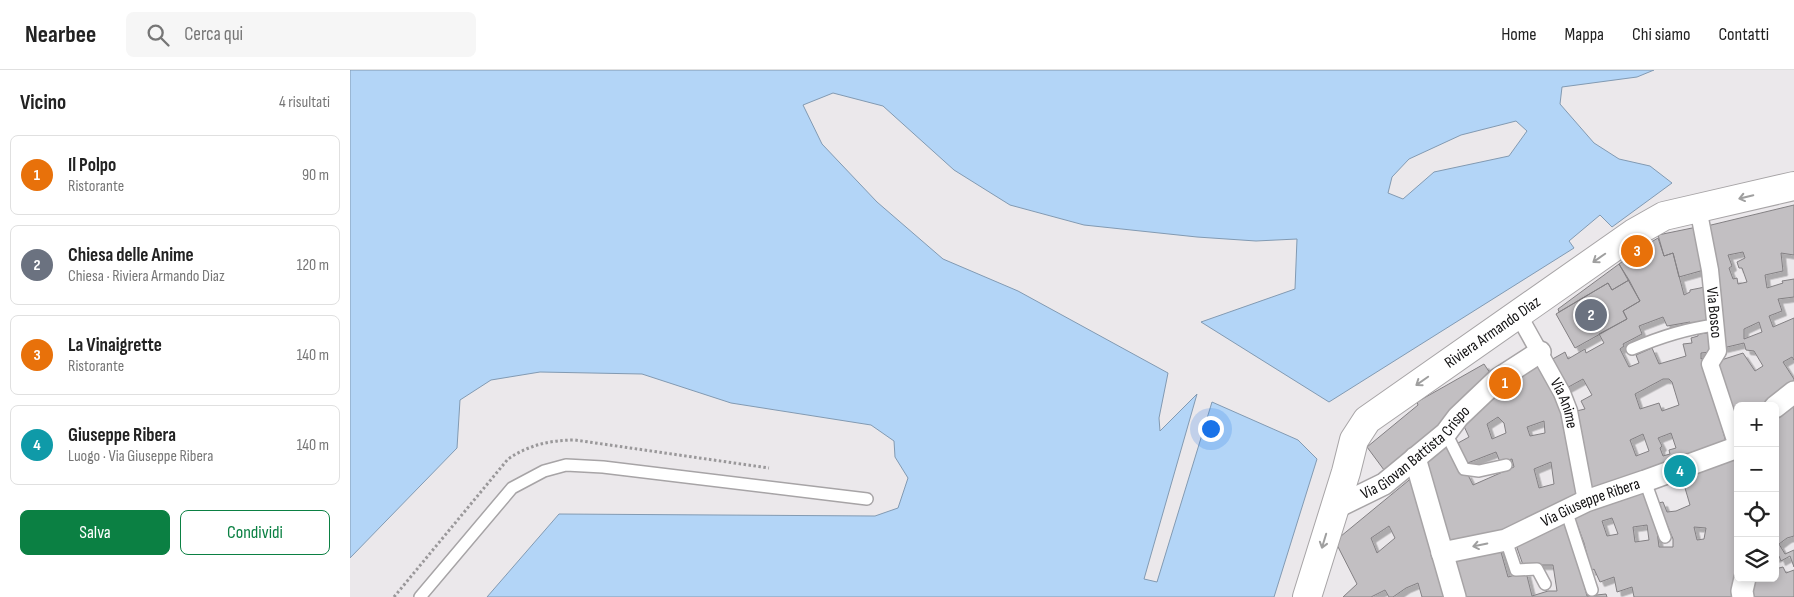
<!DOCTYPE html>
<html lang="it">
<meta charset="utf-8">
<style>
:root{--surface:#fff;--page:#f6f6f6;--text:#222;--muted:#767676;--line:#e0e0e0;--accent:#0b8043}
body{margin:0;font-family:"Sofia Sans Condensed",sans-serif;background:var(--page);color:var(--text)}
.controls{position:absolute;right:15px;bottom:15px;display:grid;overflow:hidden;border-radius:8px;box-shadow:0 2px 8px #0003}
.controls button{width:45px;height:45px;display:grid;place-items:center;padding:0;border:0;border-bottom:1px solid var(--line);background:var(--surface);color:var(--text);font:25px sans-serif}
.you{position:absolute;left:860px;top:358px;width:18px;height:18px;margin:-12px;border:4px solid #fff;border-radius:50%;background:#1a73e8;box-shadow:0 0 0 8px #1a73e833}
.badge{display:grid;place-items:center;width:32px;height:32px;border-radius:50%;background:var(--accent);color:#fff;font-size:16px;font-weight:700}
.pin{position:absolute;translate:-50% -50%;border:2px solid #fff;box-shadow:0 1px 5px #0006}
.list{margin:0;padding:0;list-style:none}
h2{display:flex;justify-content:space-between;align-items:center;height:65px;margin:0;padding:0 20px;font-size:21px}
h2 small{font-size:16px;font-weight:400;color:var(--muted)}
.list li{display:grid;grid-template-columns:32px 1fr auto;gap:15px;align-items:center;box-sizing:border-box;height:80px;margin:0 10px 10px;padding:0 10px;border:1px solid var(--line);border-radius:8px}
.list b{display:block;font-size:19px;white-space:nowrap}
.list p{margin:0;font-size:16px;white-space:nowrap;color:var(--muted)}
.list em{font-size:16px;font-style:normal;color:var(--muted)}
.actions{display:flex;gap:10px;padding:15px 20px}
.actions a{flex:1;padding:11px 0;border:1px solid var(--accent);border-radius:8px;text-align:center;font-size:18px;color:var(--accent)}
.actions .main{background:var(--accent);color:#fff}
.icon{flex:none;width:28px;height:28px;fill:none;stroke:currentColor;stroke-width:2;stroke-linecap:round;stroke-linejoin:round}
.map{position:relative;flex:none;width:1444px;height:527px;overflow:hidden}
header{display:flex;align-items:center;gap:30px;box-sizing:border-box;height:70px;padding:0 25px;background:var(--surface);border-bottom:1px solid var(--line)}
header strong{font-size:24px}
nav{display:flex;gap:28px;margin-inline-start:auto;font-size:18px}
.search{width:350px;height:45px;background:var(--page);display:flex;align-items:center;gap:12px;box-sizing:border-box;padding:0 18px;border-radius:8px;color:var(--muted);font-size:19px}
main{display:flex}
aside{flex:1;background:var(--surface)}
.map>svg:first-child{display:block}
</style>
<header>
<strong>Nearbee</strong>
<div class="search"><svg class="icon" aria-label="search" viewBox="0 0 24 24"><circle cx="10" cy="10" r="6"/><path d="M15 15l6 6"/></svg>Cerca qui</div>
<nav><a>Home</a><a>Mappa</a><a>Chi siamo</a><a>Contatti</a></nav>
</header>
<main>
<aside>
<h2>Vicino<small>4 risultati</small></h2>
<ul class="list">
<li><span class="badge" style="background:#e8710a">1</span><div><b>Il Polpo</b><p>Ristorante</p></div><em>90 m</em></li>
<li><span class="badge" style="background:#6b7280">2</span><div><b>Chiesa delle Anime</b><p>Chiesa · Riviera Armando Diaz</p></div><em>120 m</em></li>
<li><span class="badge" style="background:#e8710a">3</span><div><b>La Vinaigrette</b><p>Ristorante</p></div><em>140 m</em></li>
<li><span class="badge" style="background:#0f9aa8">4</span><div><b>Giuseppe Ribera</b><p>Luogo · Via Giuseppe Ribera</p></div><em>140 m</em></li>
</ul>
<div class="actions"><a class="main">Salva</a><a>Condividi</a></div>
</aside>
<div class="map">
<svg width="1444" height="527" viewBox="0 0 1444 527">
<defs>
<filter id="shadow"><feDropShadow dx="4.5" dy="4.5" stdDeviation="0" flood-color="#0004"/></filter>
</defs>
<rect width="100%" height="100%" fill="#ebe8eb"/>
<path fill="#b3d5f7" stroke="#829ab2" fill-rule="evenodd" d="M0,0H1304L1287,7L1212,17L1210,34L1244,73L1269,89L1300,96L1322,113L1262,157L1250,145L1219,171L1224,178L979,332L851,252L945,219L947,169L906,171L847,167L734,155L660,135L604,100L533,36L483,23L453,35L472,74L527,132L593,189L668,221L818,303L809,348L810,361L847,324L794,509L807,512L862,332L948,370L967,389L924,527H137L209,444L525,446L548,438L558,408L545,387L544,371L521,355L381,333L292,304L190,302L141,310L110,330L107,378L0,488ZM1166,51L1177,61L1159,86L1084,102L1053,129L1038,123L1042,107L1059,89L1111,65Z"/>
<path fill="#c2bfc2" stroke="#838083" fill-rule="evenodd" filter="url(#shadow)" d="M1444,135V185L1431,183L1433,201L1415,205L1417,218L1433,213L1432,211L1444,209V227L1428,229L1432,241L1419,246L1423,257L1444,248V290L1442,287L1433,292L1444,309V315L1417,336H1388V358L1365,292L1393,283L1405,301L1413,296L1404,281L1396,280L1394,273L1373,278L1357,156ZM1393,182L1395,188L1387,192L1389,198H1392L1397,212L1388,214L1387,208L1383,209L1379,198L1382,196L1378,185ZM1409,252L1412,262L1394,269V259Z
M1347,157L1354,200L1329,207L1323,183L1314,186L1308,165Z
M1308,168L1314,186L1323,183L1334,225L1340,222V220L1355,217L1359,250L1340,254V252L1317,256L1313,247L1289,256L1292,264L1273,274L1274,276L1270,279L1279,297L1289,293L1286,285L1302,278L1309,294L1336,286L1333,274L1342,273L1341,268L1348,266V264L1358,263L1361,282L1351,283V289L1353,288L1377,376L1238,423L1222,342L1235,339L1231,331L1242,325L1233,309L1213,320L1199,291L1215,282L1218,289L1235,279L1236,283L1254,273L1249,264L1277,249L1273,241L1290,231L1269,194L1293,177ZM1313,309H1319L1322,312L1329,335L1312,341L1309,333L1290,339L1285,324ZM1321,363L1326,378L1319,380L1320,384L1313,386L1310,378L1312,376L1308,368ZM1293,364L1299,381L1286,386L1280,370Z
M1269,194L1279,210L1262,220L1258,213L1209,242L1208,239Z
M1279,210L1290,231L1273,241L1277,249L1225,278L1206,244L1258,213L1262,220Z
M1189,288L1212,331L1230,427L1147,468L1095,476L1075,387L1097,374L1113,405L1117,403L1123,415L1164,397L1162,389L1150,392L1146,382L1115,394L1108,373L1119,367L1112,352L1150,324L1148,318ZM1148,347L1154,353L1156,363L1142,369L1137,354ZM1194,351L1195,363L1180,366L1177,357ZM1201,392L1204,414L1189,418L1184,399Z
M1134,294L1142,306L1037,404L1017,377L1068,335L1067,332Z
M1444,331V466L1437,468L1429,474L1435,484L1444,480V497L1440,486L1431,491L1429,486L1425,488V456L1428,454L1425,448V345Z
M1388,384V508L1383,527H1284L1282,517L1267,522L1264,507L1250,512L1244,499L1241,501L1234,473L1222,441L1292,419L1306,453L1309,477H1323V469L1308,433L1313,432L1317,442L1326,441L1340,435L1330,401ZM1262,448L1268,464L1257,466L1252,451ZM1297,455L1299,470L1285,472L1283,457ZM1344,457L1356,458L1354,469L1347,470Z
M1064,406L1101,527H1072L1068,513L1056,518L1043,527H1039L1035,520L1021,527H993L1007,514L985,471ZM1039,456L1045,468L1027,483L1021,468Z
M1215,450L1223,473L1237,526L1256,524L1257,527H1110L1098,489L1149,475L1158,507L1176,502L1182,526L1198,521H1207L1203,495H1173L1165,472Z
M1433,497L1436,503L1444,500V527H1403L1399,508H1425V499Z"/>
<g fill="none" stroke-linecap="round" stroke-linejoin="round">
<g stroke="#a7a4a6" stroke-width="14">
<path id="service" d="M1282,279C1310,267 1334,259 1365,255
M1096,363L1114,399L1129,401L1156,395
M1295,411L1315,467
M1216,440L1242,520
M1156,470L1166,500L1187,499L1195,514
M70,527L162,418L194,401L216,395L253,397L517,429"/>
</g>
<g stroke="#a7a4a6" stroke-width="19">
<g id="pedestrian">
<path id="s1" d="M1348,138L1360,200L1368,281L1360,294L1384,367L1388,372"/>
<path id="s2" d="M1168,244L1212,323L1219,341L1236,431"/>
</g>
</g>
<g stroke="#a7a4a6" stroke-width="24">
<g id="minor">
<path d="M1425,337L1444,322"/>
<path d="M1065,388L1105,527"/>
<path id="s3" d="M983,439L1034,414L1096,363L1108,347L1148,309L1190,282"/>
<path id="s4" d="M1092,483L1156,470L1236,431L1295,411L1388,377"/>
<path d="M1393,527L1392,521L1395,508"/>
</g>
</g>
<g stroke="#a7a4a6" stroke-width="30">
<g id="tertiary">
<path id="s5" d="M957,527L996,402L1004,370L1017,350L1284,163L1314,146L1444,116"/>
</g>
</g>
<path stroke="#9a989a" stroke-width="3" stroke-dasharray="2.5 2.5" stroke-linecap="butt" d="M44,527L158,389C179,375 200,370 225,370L419,398"/>
<use href="#service" stroke="#fff" stroke-width="11"/>
<use href="#pedestrian" stroke="#fff" stroke-width="16"/>
<use href="#minor" stroke="#fff" stroke-width="21"/>
<use href="#tertiary" stroke="#fff" stroke-width="28"/>
</g>
<defs><path id="oneway-shaft" d="M-6 0H5M1.5-3L5.5 0L1.5 3" fill="none" stroke-width="1.6" stroke-linecap="round" stroke-linejoin="round" transform="scale(1.25)"/></defs>
<g stroke="#9f9f9f">
<use href="#oneway-shaft" transform="translate(1396 127) rotate(167)"/>
<use href="#oneway-shaft" transform="translate(1249 188) rotate(145)"/>
<use href="#oneway-shaft" transform="translate(1072 311) rotate(145)"/>
<use href="#oneway-shaft" transform="translate(974 471) rotate(107)"/>
<use href="#oneway-shaft" transform="translate(1130 475) rotate(168)"/>
</g>
<g text-anchor="middle" dominant-baseline="central" stroke-width="4" stroke-linejoin="round" paint-order="stroke">
<g font-size="16" fill="#100f10" stroke="#fff">
<text stroke="none"><textPath href="#s1" startOffset="106">Via Bosco</textPath></text>
<text stroke="none"><textPath href="#s5" startOffset="341">Riviera Armando Diaz</textPath></text>
<text stroke="none"><textPath href="#s2" startOffset="101">Via Anime</textPath></text>
<text stroke="none"><textPath href="#s3" startOffset="101">Via Giovan Battista Crispo</textPath></text>
<text stroke="none"><textPath href="#s4" startOffset="158">Via Giuseppe Ribera</textPath></text>
</g>
</g>
</svg>
<div class="controls">
<button>+</button>
<button>−</button>
<button><svg class="icon" aria-label="locate" viewBox="0 0 24 24"><circle cx="12" cy="12" r="6"/><path d="M12 2v4M12 18v4M2 12h4M18 12h4"/></svg></button>
<button><svg class="icon" aria-label="layers" viewBox="0 0 24 24"><path d="M12 4l9 5-9 5-9-5zM3 14l9 5 9-5"/></svg></button>
</div>
<div class="you"></div>
<div class="pin badge" style="left:1155px;top:313px;background:#e8710a">1</div>
<div class="pin badge" style="left:1241px;top:245px;background:#6b7280">2</div>
<div class="pin badge" style="left:1287px;top:181px;background:#e8710a">3</div>
<div class="pin badge" style="left:1330px;top:401px;background:#0f9aa8">4</div>
</div>
</main>
